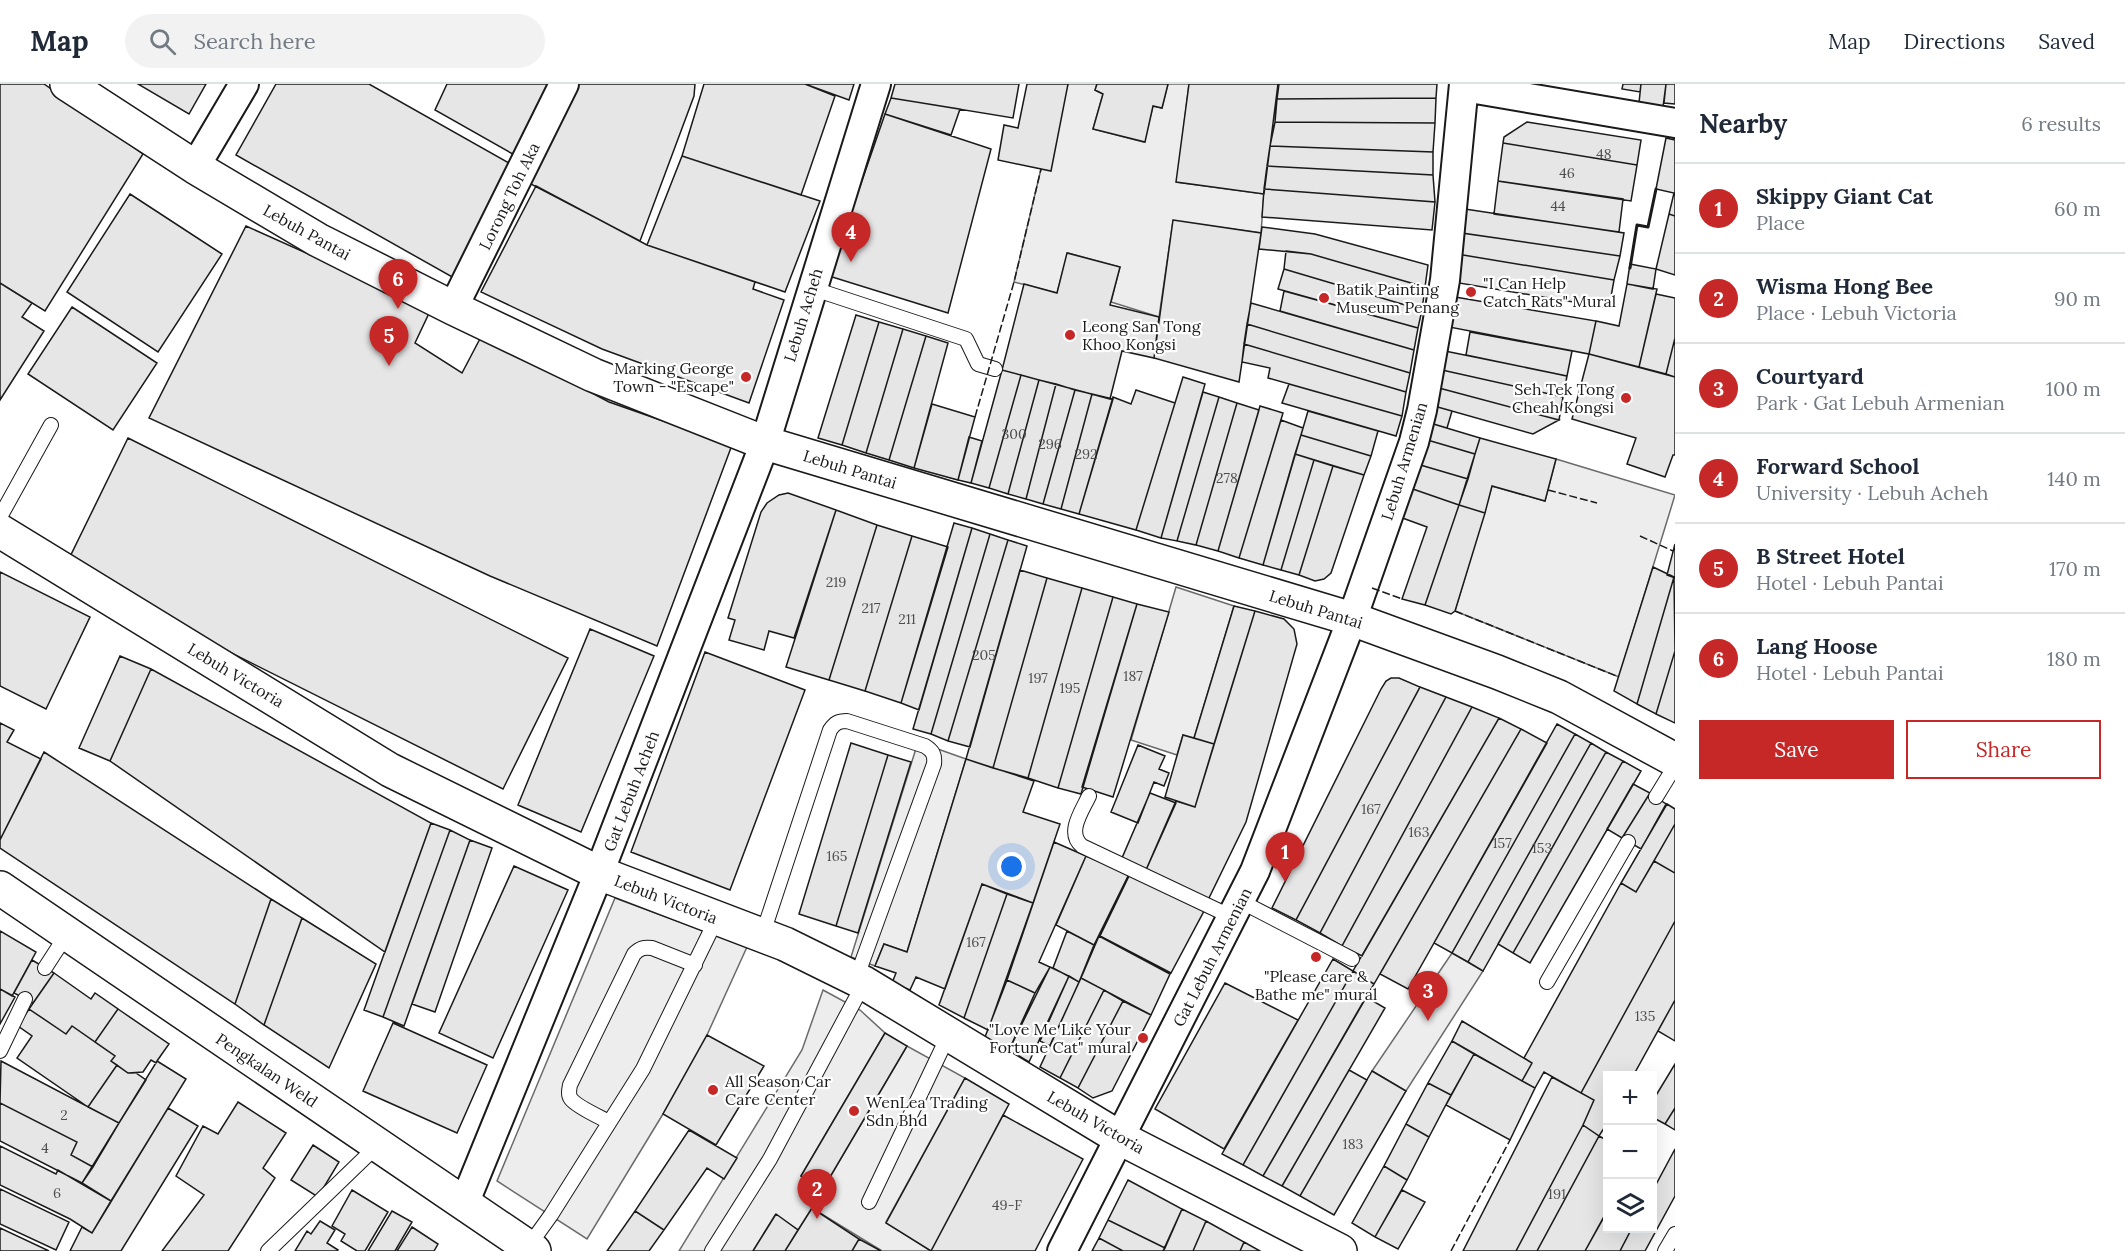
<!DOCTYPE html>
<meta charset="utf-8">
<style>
:root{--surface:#fff;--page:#f2f2f3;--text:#1f2937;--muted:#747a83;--line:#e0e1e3;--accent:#c62828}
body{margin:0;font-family:Lora,serif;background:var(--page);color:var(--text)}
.controls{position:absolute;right:18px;bottom:18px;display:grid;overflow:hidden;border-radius:0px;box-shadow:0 6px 24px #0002}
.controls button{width:54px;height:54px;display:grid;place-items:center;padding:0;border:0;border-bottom:2px solid var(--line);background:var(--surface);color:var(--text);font:30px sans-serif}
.you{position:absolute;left:1012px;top:783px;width:21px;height:21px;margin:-15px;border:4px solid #fff;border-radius:50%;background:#1a73e8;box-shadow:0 0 0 9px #1a73e833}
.badge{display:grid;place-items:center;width:39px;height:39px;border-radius:50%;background:var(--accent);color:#fff;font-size:20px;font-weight:700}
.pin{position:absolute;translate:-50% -50px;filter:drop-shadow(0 2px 3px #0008)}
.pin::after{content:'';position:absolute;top:32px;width:21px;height:18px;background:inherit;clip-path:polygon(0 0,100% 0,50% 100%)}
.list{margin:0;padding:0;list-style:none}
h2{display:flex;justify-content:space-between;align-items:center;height:78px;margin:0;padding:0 24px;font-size:26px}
h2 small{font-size:20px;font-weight:400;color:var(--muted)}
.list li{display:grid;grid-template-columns:39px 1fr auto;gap:18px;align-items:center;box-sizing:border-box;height:90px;padding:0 24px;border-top:2px solid var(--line)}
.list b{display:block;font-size:22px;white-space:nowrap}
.list p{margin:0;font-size:20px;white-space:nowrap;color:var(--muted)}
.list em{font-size:20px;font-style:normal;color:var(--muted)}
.actions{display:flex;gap:12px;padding:18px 24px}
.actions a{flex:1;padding:14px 0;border:2px solid var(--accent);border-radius:0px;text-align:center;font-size:21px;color:var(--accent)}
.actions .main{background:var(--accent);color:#fff}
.icon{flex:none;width:33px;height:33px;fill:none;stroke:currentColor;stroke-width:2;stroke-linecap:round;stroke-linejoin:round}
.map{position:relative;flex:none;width:1675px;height:1167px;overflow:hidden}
header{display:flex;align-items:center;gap:36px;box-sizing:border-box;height:84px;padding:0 30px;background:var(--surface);border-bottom:2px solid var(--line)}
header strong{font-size:28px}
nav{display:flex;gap:33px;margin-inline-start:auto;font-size:21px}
.search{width:420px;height:54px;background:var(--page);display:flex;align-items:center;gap:15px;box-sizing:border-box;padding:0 21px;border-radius:33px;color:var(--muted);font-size:22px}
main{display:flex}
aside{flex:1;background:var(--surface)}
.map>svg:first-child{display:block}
</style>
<header>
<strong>Map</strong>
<div class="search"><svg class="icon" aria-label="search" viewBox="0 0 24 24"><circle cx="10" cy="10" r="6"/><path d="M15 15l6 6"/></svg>Search here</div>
<nav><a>Map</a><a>Directions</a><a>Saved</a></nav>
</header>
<main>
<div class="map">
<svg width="1675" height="1167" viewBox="0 0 1675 1167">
<rect width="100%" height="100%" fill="#fff"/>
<path fill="#ededed" stroke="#6a6a6a" stroke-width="1.5" d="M1068,0H1097L1095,6L1103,10L1093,45L1144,58L1153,22L1162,24L1168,0H1189L1177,98L1264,110L1261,149L1173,137L1159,233L1111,218L1120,183L1068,169L1057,209L1014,198L1041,85Z
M1556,375L1675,411L1619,593L1455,527L1492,402L1545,417Z
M1176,503L1234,522L1194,654L1183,651L1177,671L1131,656Z
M918,658L966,675L907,868L884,860L875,882L851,873Z
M615,814L747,863L707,951L663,1030L587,1155L497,1097Z
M1452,869L1483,887L1406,1007L1372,987Z
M823,906L860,926L885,949L801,1092L823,1105L907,962L965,994L886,1138L931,1167H882L812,1124L798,1146L775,1131L753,1167H679L802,966Z"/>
<path fill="#e6e6e6" stroke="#1a1a1a" stroke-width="1.5" d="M0,0H44L143,70L45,227L0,199Z
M138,0H206L189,30Z
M276,0H369L516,83L454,194L236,71Z
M447,0H552L518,73L435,26Z
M570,0H695L694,12L640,157L525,97Z
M704,0H805L835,12L801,111L682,72Z
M805,0H854L849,16Z
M895,0H1019L1013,34L891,14Z
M1027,0H1068L1051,87L998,76L1004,41L1018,44Z
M1097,0H1168L1162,24L1153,22L1145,58L1093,45L1103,10L1095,6Z
M1189,0H1278L1264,110L1176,98Z
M1279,0H1437L1436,14L1277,15Z
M1623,0H1641L1640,8L1622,5Z
M1641,0H1666L1663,23L1639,19Z
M1666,0H1675V20L1664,19Z
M891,14L960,25L951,51L885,30Z
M1436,14L1435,39L1275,38L1277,15Z
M885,30L991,65L948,229L829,192Z
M1275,38L1435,39L1433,68L1270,62Z
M1527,38L1641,56L1637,81L1503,59L1504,53Z
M1666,54L1675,56V132L1669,130L1674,109L1656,105Z
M1503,59L1637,81L1631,117L1498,97Z
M1270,62L1433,68V91L1267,82Z
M682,72L820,117L785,208L647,161Z
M1267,82L1433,91L1435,118L1264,105Z
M1498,97L1623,115L1619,148L1494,130Z
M536,102L647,161L755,198L753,205L784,216L749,319L602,265L481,208Z
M1264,105L1435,118L1432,146L1262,133Z
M130,110L222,170L158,268L67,208Z
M1465,125L1624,149L1620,172L1462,149Z
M1669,130L1675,132V191L1656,185Z
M1173,136L1261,149L1239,298L1154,274Z
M246,142L431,225L415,259L462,289L482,251L609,318L732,361L657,562L490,492L149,334Z
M1262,143L1315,150L1428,181L1425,203L1311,170L1259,165Z
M1462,149L1620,172L1614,196L1457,170Z
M1286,167L1311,170L1425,203L1422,226L1284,185Z
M1067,169L1120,183L1110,221L1159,233L1154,274L1122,267L1110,315L1002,286L1024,200L1057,209Z
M1457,170L1614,196L1609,224L1453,198Z
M1630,180L1656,185L1653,205L1627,200Z
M1284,185L1422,226L1418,244L1278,205Z
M0,199L32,219L22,233L44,247L0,316Z
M1627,200L1657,205L1639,283L1589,270L1596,237L1619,242Z
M1284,207L1418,244L1414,266L1280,227Z
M1656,210L1675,214V254L1666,290L1639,283Z
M1455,213L1596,237L1589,270L1449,243Z
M1251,219L1414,266L1410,289L1247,240Z
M72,223L157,279L113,346L28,290Z
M856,231L879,238L842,361L818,354Z
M879,238L903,245L866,369L842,361Z
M1247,240L1410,289L1406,308L1244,260Z
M903,245L926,252L889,376L866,369Z
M1470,248L1572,267L1567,292L1466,271Z
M926,252L948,259L914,384L889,376Z
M1675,254V293L1666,290Z
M1244,260L1406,308L1402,332L1268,294L1270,284L1242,278Z
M1445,267L1567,292L1563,313L1442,286Z
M1589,270L1675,293V371H1673L1665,393L1627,380L1636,354L1572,335Z
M1002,286L1021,291L989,404L971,399Z
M1442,286L1563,313L1559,336L1439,304Z
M1021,291L1039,296L1008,410L989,404Z
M1183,293L1205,300L1161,454L1136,446Z
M1039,296L1056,300L1026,415L1008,410Z
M1056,300L1075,306L1043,420L1026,415Z
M1289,300L1402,332L1396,352L1282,319Z
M1439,304L1559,336L1533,350L1434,322Z
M1075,306L1092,310L1061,425L1043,420Z
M1136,306L1175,319L1136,446L1079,430L1113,313L1131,320Z
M1203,308L1219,313L1177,457L1161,454Z
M1092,310L1113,315L1079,430L1061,425Z
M1219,313L1237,319L1196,461L1177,457Z
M1237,319L1259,326L1218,467L1196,461Z
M932,320L975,333L958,396L914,384Z
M1260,322L1283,329L1239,474L1218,467Z
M1434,322L1452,327L1447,344L1430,339Z
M1308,327L1378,347L1371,372L1301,351Z
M1281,336L1303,344L1263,481L1239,474Z
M1430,339L1480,354L1475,370L1424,355Z
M1301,351L1371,372L1364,391L1295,370Z
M969,353L982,357L971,399L958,396Z
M128,354L568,574L503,705L64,485Z
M1480,354L1556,375L1545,417L1492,402L1485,429L1459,421Z
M1424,355L1475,370L1468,395L1417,380Z
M1295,370L1314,376L1281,486L1263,481Z
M1314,376L1333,382L1299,491L1281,486Z
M1417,380L1468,395L1459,421L1407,403Z
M1333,382L1364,391L1331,489L1324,495L1315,497L1299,491Z
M1407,403L1459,421L1425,521L1402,515L1427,443L1397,432Z
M788,409L836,426L794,554L769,547L764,566L729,556L735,536L728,534L761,428L767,419L779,411Z
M1459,421L1485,429L1455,527L1451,530L1425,521Z
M836,426L877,441L829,596L786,583Z
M954,439L972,444L919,626L901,619Z
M877,441L912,452L865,607L829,596Z
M972,444L990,450L931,650L913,645Z
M990,450L1008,456L948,657L931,650Z
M912,452L948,463L901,619L865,607Z
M1008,456L1027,462L970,663L948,657Z
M1675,460V494L1667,491Z
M1653,483L1674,493L1637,620L1614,607Z
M1020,486L1047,494L993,684L966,675Z
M0,488L90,533L46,625L0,602Z
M1674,493L1675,567L1656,630L1637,620Z
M1047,494L1082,504L1028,694L993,684Z
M1082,504L1113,513L1058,704L1028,694Z
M1113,513L1137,520L1081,710L1058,704Z
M1137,520L1169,528L1113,713L1082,703Z
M1234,522L1255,527L1214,660L1194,654Z
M1255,527L1284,535L1294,545L1297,560L1246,738L1208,816L1146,786L1176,717L1195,723Z
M590,545L654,572L581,748L518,721Z
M1675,567V639L1656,630Z
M705,568L805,606L730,806L631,768Z
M120,572L151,585L110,677L79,664Z
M151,585L431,739L385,868L110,677Z
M1391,594H1399L1420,603L1296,836L1272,824L1381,605L1386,597Z
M1420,603L1446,613L1320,849L1296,836Z
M1446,613L1472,623L1342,862L1320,849Z
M1472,623L1499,634L1362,872L1342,862Z
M1499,634L1521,645L1374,900L1353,887Z
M0,639L14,646L7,658L41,675L0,756Z
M1557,640L1575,650L1452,869L1434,859Z
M1521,645L1547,659L1408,905L1380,890Z
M1575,650L1591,659L1468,878L1452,869Z
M1183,651L1214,660L1195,723L1165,713Z
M851,659L888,671L836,842L799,830Z
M1591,659L1606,668L1483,887L1468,878Z
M1138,661L1165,672L1159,685L1169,689L1164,702L1154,698L1138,739L1111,728Z
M44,668L271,815L235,920L0,764V756Z
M1606,668L1623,677L1513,869L1498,860Z
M888,671L911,678L858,849L836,842Z
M966,675L1034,697L1023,728L1060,740L1033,819L982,800L945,905L916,893L910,906L892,899L896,889L875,882L884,860L907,868Z
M1623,677L1641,687L1530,879L1513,869Z
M1633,700L1650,709L1622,754L1607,745Z
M1150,709L1176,719L1146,786L1122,774Z
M1650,709L1666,720L1641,765L1622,754Z
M1667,720L1675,725V740L1636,808L1621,799Z
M431,739L450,746L383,933L364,926Z
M1675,740V789L1654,777Z
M450,746L470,756L404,942L383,933Z
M470,756L492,764L435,928L412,920Z
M1054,758L1086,772L1039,878L1050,883L1035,909L1007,896Z
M1086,772L1129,790L1094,861L1056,841Z
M1654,777L1675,789V837L1581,1009L1544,988L1535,1004L1522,997L1532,979L1524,974L1621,799L1636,808Z
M514,782L568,806L493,974L439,949Z
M1130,790L1204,827L1171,889L1100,852Z
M982,800L1007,810L964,934L939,921Z
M1007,810L1033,819L988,946L964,934Z
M271,815L302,834L264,941L235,920Z
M302,834L376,880L329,984L264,941Z
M1675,837V916L1633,992H1608V1038L1599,1052L1583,1041L1594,1016L1581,1009Z
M0,847L36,868L12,912L0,905Z
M1067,847L1094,861L1079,898L1053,884Z
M1099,852L1170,890L1151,931L1081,894Z
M1333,875L1353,887L1243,1081L1222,1070Z
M32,876L54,889L33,919L14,909Z
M1050,883L1069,892L1029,978L1009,966Z
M1353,887L1374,900L1263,1092L1243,1081Z
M54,889L91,915L95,909L118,925L95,958L72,942L66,950L29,925Z
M1069,892L1079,898L1050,962L1040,957Z
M1081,894L1104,906L1060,994L1040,983Z
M1007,896L1035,909L1009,966L985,953Z
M1225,899L1298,936L1224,1065L1155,1025Z
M0,905L15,913L0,940Z
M1104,906L1123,917L1078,1004L1060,994Z
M1366,913L1385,924L1282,1102L1263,1092Z
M1675,916V957L1658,947Z
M1123,917L1151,931L1112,1007L1093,1014L1078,1004Z
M29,925L66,950L72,942L115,972L111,977L117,981L88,1023L17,974L32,952L18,942Z
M118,925L169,960L157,977L156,979L151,976L143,988L128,989L111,977L115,972L95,958Z
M1462,937L1532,979L1522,997L1452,957Z
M393,939L487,981L457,1049L363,1007Z
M885,949L907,962L823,1105L801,1092Z
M707,951L764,982L716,1061L663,1030Z
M1452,957L1474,970L1451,1011L1428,999Z
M1474,970L1535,1004L1510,1056L1446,1021Z
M1,977L119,1039L93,1083L71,1071L77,1058L0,1019Z
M157,977L186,995L111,1117L82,1099Z
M1675,980V1024L1665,1040L1652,1033V1018Z
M117,981L128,989H136L146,996L119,1039L88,1023Z
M1349,986L1367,996L1300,1112L1282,1102Z
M1372,987L1406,1007L1334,1131L1300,1112Z
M1552,993L1594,1016L1583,1041L1516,1167H1463Z
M965,994L1009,1020L931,1167L886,1139Z
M1428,999L1451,1011L1429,1053L1406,1040Z
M238,1018L286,1049L263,1084L275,1094L228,1167H162L204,1111L176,1092L203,1042L218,1050Z
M0,1019L77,1058L71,1071L93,1083L82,1099L0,1057Z
M168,1024L198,1042L121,1167H70L82,1143L92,1149Z
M1675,1024V1046L1665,1040Z
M1003,1031L1083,1075L1035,1167H931Z
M1406,1040L1429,1053L1407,1096L1384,1082Z
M1583,1041L1599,1052L1537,1167H1516Z
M689,1046L737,1074L724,1095L707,1084L664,1146L635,1127Z
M1599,1052L1608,1057V1125L1585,1167H1537Z
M313,1061L339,1078L318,1113L291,1096Z
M0,1062L56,1090L58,1086L111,1117L92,1149L70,1135L0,1101Z
M1675,1065V1112L1645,1167H1620L1632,1144H1652V1108Z
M1384,1082L1407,1096L1375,1153L1352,1139Z
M1128,1096L1182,1125L1165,1164L1108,1136Z
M0,1105L69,1138L56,1166L0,1140Z
M352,1106L388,1128L365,1167H357L341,1157L345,1150L332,1142Z
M1402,1106L1425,1118L1398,1165L1375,1153Z
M812,1124L859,1155L852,1167H785Z
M1182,1125L1206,1137L1193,1167H1163Z
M1608,1126V1144H1632L1620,1167H1585Z
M392,1127L412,1138L395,1167H368Z
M635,1127L664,1146L649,1167H607Z
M776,1130L798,1146L785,1167H753Z
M1108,1136L1165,1164L1163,1167H1123L1099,1154Z
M320,1137L335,1146L327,1159L338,1166L337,1167H295L307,1147L311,1150Z
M1206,1137L1244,1158L1240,1167H1193Z
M412,1143L438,1160L434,1167H397Z
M0,1144L49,1167H0Z
M1099,1154L1123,1167H1092Z
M859,1155L881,1167H852Z
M1244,1158L1260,1167H1240Z"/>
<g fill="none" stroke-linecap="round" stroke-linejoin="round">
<g stroke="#1a1a1a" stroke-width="16">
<path id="lane" d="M811,204L966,255L978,280L995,285
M0,433L51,341
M1089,712C1082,727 1066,749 1082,762L1232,833
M1656,713L1675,682
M1240,817L1352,875
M762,852L830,646C835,639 838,637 847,637L925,662C933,667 935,671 934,680L856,895
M45,884L67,850
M1547,898L1628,758
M0,967L25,915
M609,1038C600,1033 577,1023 571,1015C568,1011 569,1006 570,1001L634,870C640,864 644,863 652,864L695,881
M869,1118L949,950
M528,1163L551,1131L643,985L717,834
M268,1167L378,1061
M712,1167L770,1075L864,899
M1665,1167L1675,1150"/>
</g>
<g stroke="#1a1a1a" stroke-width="32">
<path id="street" d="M1464,3L1675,39
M195,83L244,0
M453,224L564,0
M464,1120L599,789L765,359L876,0
M1062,1167L1255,787L1352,535L1414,358L1422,326L1445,196L1464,0"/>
</g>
<g stroke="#1a1a1a" stroke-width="36">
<path id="secondary" d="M67,0L195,83L318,156L453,224L593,291L765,359L1352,535L1497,588L1559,613L1675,676
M0,447L390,686L599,789L785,860L864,899L1120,1054L1340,1167"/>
</g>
<g stroke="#1a1a1a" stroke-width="36">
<path id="primary" d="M0,804L534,1167"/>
</g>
<use href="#lane" stroke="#fff" stroke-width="14"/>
<use href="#street" stroke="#fff" stroke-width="28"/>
<use href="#secondary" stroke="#fff" stroke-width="33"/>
<use href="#primary" stroke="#fff" stroke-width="33"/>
<path stroke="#1a1a1a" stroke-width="1.5" stroke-dasharray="8 3" stroke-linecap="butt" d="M975,333L1014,198L1041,85
M1548,406L1597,419
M1640,452L1673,467
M1372,504L1402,515
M1455,527L1619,593
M1451,1167L1510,1056"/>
<path stroke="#1a1a1a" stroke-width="3" d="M1630,184L1637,141L1648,143L1656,105"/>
</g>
<g fill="#c62828" stroke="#fff" stroke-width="2">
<circle cx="1471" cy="208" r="6"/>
<circle cx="1324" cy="214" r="6"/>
<circle cx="1070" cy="251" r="6"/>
<circle cx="746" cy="293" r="6"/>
<circle cx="1626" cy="314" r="6"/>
<circle cx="1316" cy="873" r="6"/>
<circle cx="1143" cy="954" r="6"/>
<circle cx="713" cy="1006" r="6"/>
<circle cx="854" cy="1027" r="6"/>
</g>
<g text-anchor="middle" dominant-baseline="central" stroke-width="4.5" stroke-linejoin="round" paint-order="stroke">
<g font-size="14" fill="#4d4d4d">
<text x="1604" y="70">48</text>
<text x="1567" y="89">46</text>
<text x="1558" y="122">44</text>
<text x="1014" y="350">300</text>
<text x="1050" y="360">296</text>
<text x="1086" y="370">292</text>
<text x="1227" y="394">278</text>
<text x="836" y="498">219</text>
<text x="871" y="524">217</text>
<text x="907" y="535">211</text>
<text x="984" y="571">205</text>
<text x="1133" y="592">187</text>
<text x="1038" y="594">197</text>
<text x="1070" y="604">195</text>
<text x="1371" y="725">167</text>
<text x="1419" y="748">163</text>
<text x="1502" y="759">157</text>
<text x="1542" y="764">153</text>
<text x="837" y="772">165</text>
<text x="976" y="858">167</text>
<text x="1645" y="932">135</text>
<text x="64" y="1031">2</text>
<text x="1353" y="1060">183</text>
<text x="45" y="1064">4</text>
<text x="57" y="1109">6</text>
<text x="1557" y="1110">191</text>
<text x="1007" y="1121">49-F</text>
</g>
<g font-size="16" fill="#1a1a1a" stroke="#fff">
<text transform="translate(509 112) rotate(-64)">Lorong Toh Aka</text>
<text transform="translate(307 148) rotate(29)">Lebuh Pantai</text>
<text transform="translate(803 231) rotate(-73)">Lebuh Acheh</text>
<text transform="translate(1404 377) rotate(-73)">Lebuh Armenian</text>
<text transform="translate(850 385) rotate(17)">Lebuh Pantai</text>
<text transform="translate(1316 525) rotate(17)">Lebuh Pantai</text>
<text transform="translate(236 591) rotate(31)">Lebuh Victoria</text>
<text transform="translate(631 707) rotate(-69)">Gat Lebuh Acheh</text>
<text transform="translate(666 815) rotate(21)">Lebuh Victoria</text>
<text transform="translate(1212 873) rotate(-63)">Gat Lebuh Armenian</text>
<text transform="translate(267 986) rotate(34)">Pengkalan Weld</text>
<text transform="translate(1096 1038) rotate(30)">Lebuh Victoria</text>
</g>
<g font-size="16" fill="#1a1a1a" stroke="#fff" text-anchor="start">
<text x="1483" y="199">"I Can Help<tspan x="1483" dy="18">Catch Rats" Mural</tspan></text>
<text x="1336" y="205">Batik Painting<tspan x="1336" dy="18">Museum Penang</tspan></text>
<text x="1082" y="242">Leong San Tong<tspan x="1082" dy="18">Khoo Kongsi</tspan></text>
<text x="734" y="284" text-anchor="end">Marking George<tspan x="734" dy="18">Town - "Escape"</tspan></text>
<text x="1614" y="305" text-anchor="end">Seh Tek Tong<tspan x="1614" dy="18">Cheah Kongsi</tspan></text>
<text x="1316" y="892" text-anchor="middle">"Please care &amp;<tspan x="1316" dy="18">Bathe me" mural</tspan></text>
<text x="1131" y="945" text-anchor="end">"Love Me Like Your<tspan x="1131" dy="18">Fortune Cat" mural</tspan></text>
<text x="725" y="997">All Season Car<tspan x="725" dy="18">Care Center</tspan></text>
<text x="866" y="1018">WenLea Trading<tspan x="866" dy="18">Sdn Bhd</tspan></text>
</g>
</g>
</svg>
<div class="controls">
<button>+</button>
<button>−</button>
<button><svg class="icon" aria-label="layers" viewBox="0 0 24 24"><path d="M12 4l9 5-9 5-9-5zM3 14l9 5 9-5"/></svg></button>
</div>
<div class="you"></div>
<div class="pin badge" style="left:1285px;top:798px">1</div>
<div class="pin badge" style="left:817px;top:1135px">2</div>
<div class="pin badge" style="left:1428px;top:937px">3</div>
<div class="pin badge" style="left:851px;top:178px">4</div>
<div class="pin badge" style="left:389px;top:282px">5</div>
<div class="pin badge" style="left:398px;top:225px">6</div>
</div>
<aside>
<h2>Nearby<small>6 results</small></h2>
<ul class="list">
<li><span class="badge">1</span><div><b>Skippy Giant Cat</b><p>Place</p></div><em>60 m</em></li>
<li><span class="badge">2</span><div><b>Wisma Hong Bee</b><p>Place · Lebuh Victoria</p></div><em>90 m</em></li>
<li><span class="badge">3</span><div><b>Courtyard</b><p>Park · Gat Lebuh Armenian</p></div><em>100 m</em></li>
<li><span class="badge">4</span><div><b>Forward School</b><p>University · Lebuh Acheh</p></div><em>140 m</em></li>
<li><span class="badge">5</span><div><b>B Street Hotel</b><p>Hotel · Lebuh Pantai</p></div><em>170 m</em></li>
<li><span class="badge">6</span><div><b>Lang Hoose</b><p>Hotel · Lebuh Pantai</p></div><em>180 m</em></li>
</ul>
<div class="actions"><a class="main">Save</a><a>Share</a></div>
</aside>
</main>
